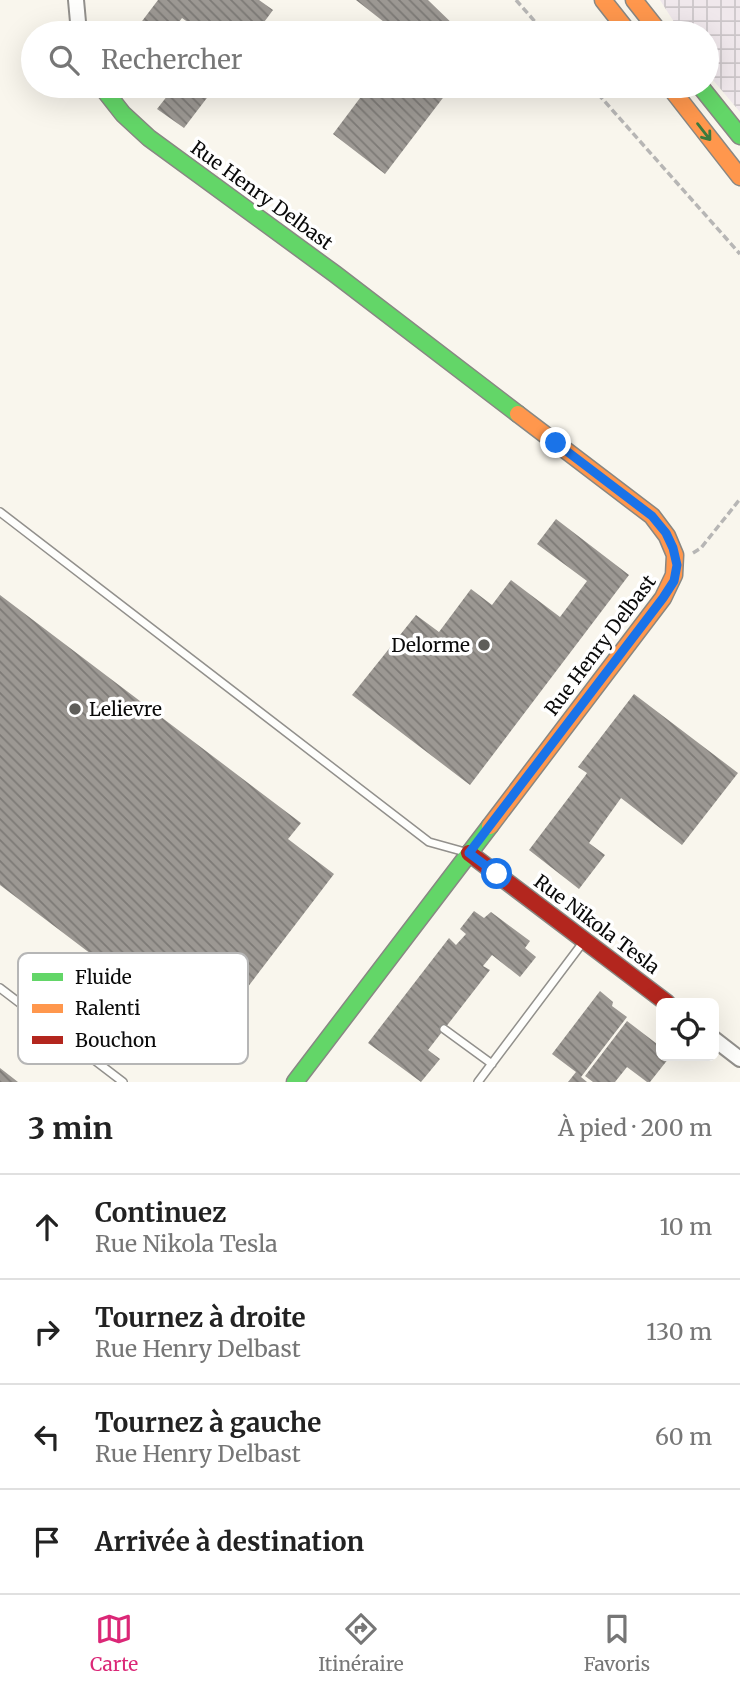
<!DOCTYPE html>
<html lang="fr">
<meta charset="utf-8">
<style>
:root{--surface:#fff;--page:#f2f2f2;--text:#222;--muted:#767676;--line:#e0e0e0;--accent:#db2777}
body{margin:0;font-family:Merriweather,serif;background:var(--page);color:var(--text)}
.controls{position:absolute;right:21px;bottom:21px;display:grid;overflow:hidden;border-radius:10px;box-shadow:0 7px 28px #0002}
.controls button{width:63px;height:63px;display:grid;place-items:center;padding:0;border:0;border-bottom:2px solid var(--line);background:var(--surface);color:var(--text);font:35px sans-serif}
.stop{position:absolute;width:21px;height:21px;margin:-16px;border:5px solid #1a73e8;border-radius:50%;background:#fff}
.stop.end{background:#1a73e8;border-color:#fff;box-shadow:0 2px 7px #0008}
.list{margin:0;padding:0;list-style:none}
h2{display:flex;justify-content:space-between;align-items:center;height:91px;margin:0;padding:0 28px;font-size:30px}
h2 small{font-size:23px;font-weight:400;color:var(--muted)}
.list li{display:grid;grid-template-columns:46px 1fr auto;gap:21px;align-items:center;box-sizing:border-box;height:105px;padding:0 28px;border-top:2px solid var(--line)}
.list b{display:block;font-size:26px;white-space:nowrap}
.list p{margin:0;font-size:23px;white-space:nowrap;color:var(--muted)}
.list em{font-size:23px;font-style:normal;color:var(--muted)}
.icon{flex:none;width:38px;height:38px;fill:none;stroke:currentColor;stroke-width:2;stroke-linecap:round;stroke-linejoin:round}
.map{position:relative;flex:none;width:740px;height:1082px;overflow:hidden}
.search{position:absolute;background:var(--surface);box-shadow:0 7px 28px #0002;left:21px;right:21px;top:21px;height:77px;display:flex;align-items:center;gap:18px;box-sizing:border-box;padding:0 24px;border-radius:38px;color:var(--muted);font-size:26px}
.sheet{height:511px;background:var(--surface)}
nav{display:flex;justify-content:space-around;align-items:center;box-sizing:border-box;height:98px;border-top:2px solid var(--line);background:var(--surface);font-size:19px;color:var(--muted)}
nav a{display:grid;justify-items:center;gap:4px}
nav .on{color:var(--accent)}
.map>svg:first-child{display:block}
</style>
<div class="map">
<svg width="740" height="1082" viewBox="0 0 740 1082">
<defs>
<pattern id="industrial-grid" width="8" height="8" patternUnits="userSpaceOnUse" patternTransform="scale(1.75)"><rect width="8" height="8" fill="#f0e8ec"/><path d="M0 4h8M4 0v8" fill="none" stroke="#ccc6c9"/></pattern>
<pattern id="building-back-hatch" width="6" height="6" patternUnits="userSpaceOnUse" patternTransform="scale(1.75)"><rect width="6" height="6" fill="#9c9893"/><path d="M-1 5l2 2M0 0l6 6M5-1l2 2" fill="none" stroke="#7d7a76"/></pattern>
</defs>
<rect width="100%" height="100%" fill="#f9f6ed"/>
<path fill="url(#industrial-grid)" d="M660,0H740V112L707,73V33H681Z"/>
<path fill="url(#building-back-hatch)" d="M158,0H259L273,10L256,33H203L182,18L171,33H133Z
M356,0H428L462,33H398Z
M175,86H216L184,128L157,109Z
M369,86H452L385,174L333,134Z
M556,519L629,575L470,785L352,695L416,615L439,632L471,589L492,605L511,580L560,617L587,581L537,544Z
M0,595L301,823L288,839L334,874L218,1026L173,992L161,1007L0,885Z
M634,694L738,773L682,845L621,798L589,843L605,855L579,889L529,850L585,776L587,773L578,767Z
M474,911L484,918L491,912L530,941L525,948L536,957L520,977L492,955L483,966L490,970L428,1050L440,1059L421,1082L368,1043L449,938L456,945L466,934L460,929Z
M600,991L613,1002L612,1006L627,1017L581,1077L587,1082H568L576,1072L552,1054Z
M627,1021L661,1047V1056L669,1058L650,1082H647L627,1067L615,1082H593L585,1076Z
M0,1068L18,1082H0Z"/>
<g fill="none" stroke-linecap="round" stroke-linejoin="round">
<g stroke="#92908c" stroke-width="10">
<path id="lane" d="M0,512L429,842L465,852
M0,988L123,1082
M444,1029L492,1064
M478,1082L584,941"/>
</g>
<g stroke="#92908c" stroke-width="18">
<path id="street" d="M76,0L79,33
M714,1039L740,1059"/>
</g>
<g stroke="#888783" stroke-width="19">
<path id="fast" d="M101,86L123,114L149,138L335,274L518,414
M700,86L740,136
M295,1082L490,826"/>
</g>
<g stroke="#888783" stroke-width="19">
<path id="slow" d="M603,0L629,33
M634,0L660,33
M669,86L740,177
M490,826L663,598L674,575L675,555L667,536L652,516L518,414"/>
</g>
<g stroke="#888783" stroke-width="19">
<path id="jam" d="M469,853L667,1003"/>
</g>
<path stroke="#b7b6b5" stroke-width="3.5" stroke-dasharray="7 3.5" stroke-linecap="butt" d="M516,0L545,33
M591,86L740,254
M693,553L701,548L740,499"/>
<use href="#lane" stroke="#fefefc" stroke-width="7"/>
<use href="#street" stroke="#fefefc" stroke-width="14"/>
<use href="#fast" stroke="#63d668" stroke-width="16"/>
<use href="#slow" stroke="#ff974d" stroke-width="16"/>
<use href="#jam" stroke="#b3261e" stroke-width="16"/>
</g>
<defs><path id="oneway-shaft" d="M-6 0H5M1.5-3L5.5 0L1.5 3" fill="none" stroke-width="1.6" stroke-linecap="round" stroke-linejoin="round" transform="scale(1.75)"/></defs>
<use stroke="#3b7a3e" href="#oneway-shaft" transform="translate(704 132) rotate(52)"/>
<g fill="none" stroke-linecap="round" stroke-linejoin="round">
<path stroke="#1a73e8" stroke-width="9" d="M497,874L469,853L663,598L674,581L677,565L673,548L666,533L652,516L556,443"/>
</g>
<g fill="#5e5d59" stroke="#fff" stroke-width="2.5">
<circle cx="484" cy="645" r="7"/>
<circle cx="75" cy="709" r="7"/>
</g>
<g text-anchor="middle" dominant-baseline="central" stroke-width="7" stroke-linejoin="round" paint-order="stroke">
<g font-size="19" fill="#0a0a0a" stroke="#fff">
<text transform="translate(262 195) rotate(36)">Rue Henry Delbast</text>
<text transform="translate(600 645) rotate(-53)">Rue Henry Delbast</text>
<text transform="translate(597 924) rotate(37)">Rue Nikola Tesla</text>
</g>
<g font-size="19" fill="#0a0a0a" stroke="#fff" text-anchor="end">
<text x="470" y="645">Delorme</text>
<text x="89" y="709" text-anchor="start">Lelievre</text>
</g>
</g>
<rect x="18" y="953" width="230" height="111" rx="10" fill="#fff" stroke="#b6b6b6" stroke-width="2"/>
<rect x="32" y="973" width="31" height="8" fill="#63d668"/>
<rect x="32" y="1004" width="31" height="9" fill="#ff974d"/>
<rect x="32" y="1036" width="31" height="8" fill="#b3261e"/>
<g font-size="19" fill="#0a0a0a">
<text x="75" y="984">Fluide</text>
<text x="75" y="1015">Ralenti</text>
<text x="75" y="1047">Bouchon</text>
</g>
</svg>
<div class="controls">
<button><svg class="icon" aria-label="locate" viewBox="0 0 24 24"><circle cx="12" cy="12" r="6"/><path d="M12 2v4M12 18v4M2 12h4M18 12h4"/></svg></button>
</div>
<div class="stop" style="left:497px;top:874px"></div>
<div class="stop end" style="left:556px;top:443px"></div>
<div class="search"><svg class="icon" aria-label="search" viewBox="0 0 24 24"><circle cx="10" cy="10" r="6"/><path d="M15 15l6 6"/></svg>Rechercher</div>
</div>
<section class="sheet">
<h2>3 min<small>À pied · 200 m</small></h2>
<ul class="list">
<li><svg class="icon" aria-label="ahead" viewBox="0 0 24 24"><path d="M12 20V5M6 11l6-6 6 6"/></svg><div><b>Continuez</b><p>Rue Nikola Tesla</p></div><em>10 m</em></li>
<li><svg class="icon" aria-label="right" viewBox="0 0 24 24"><path d="M7 20v-9h11M14 6l5 5-5 5"/></svg><div><b>Tournez à droite</b><p>Rue Henry Delbast</p></div><em>130 m</em></li>
<li><svg class="icon" aria-label="left" viewBox="0 0 24 24"><path d="M17 20v-9H6M10 6l-5 5 5 5"/></svg><div><b>Tournez à gauche</b><p>Rue Henry Delbast</p></div><em>60 m</em></li>
<li><svg class="icon" aria-label="arrive" viewBox="0 0 24 24"><path d="M6 21V4h12l-3 4 3 4H6"/></svg><div><b>Arrivée à destination</b></div></li>
</ul>
</section>
<nav>
<a class="on"><svg class="icon" aria-label="map" viewBox="0 0 24 24"><path d="M3 6l6-2 6 2 6-2v14l-6 2-6-2-6 2zM9 4v14M15 6v14"/></svg>Carte</a>
<a><svg class="icon" aria-label="directions" viewBox="0 0 24 24"><path d="M12 3l9 9-9 9-9-9zM9 14v-3h6M13 9l2 2-2 2"/></svg>Itinéraire</a>
<a><svg class="icon" aria-label="saved" viewBox="0 0 24 24"><path d="M7 4h10v16l-5-4-5 4z"/></svg>Favoris</a>
</nav>
